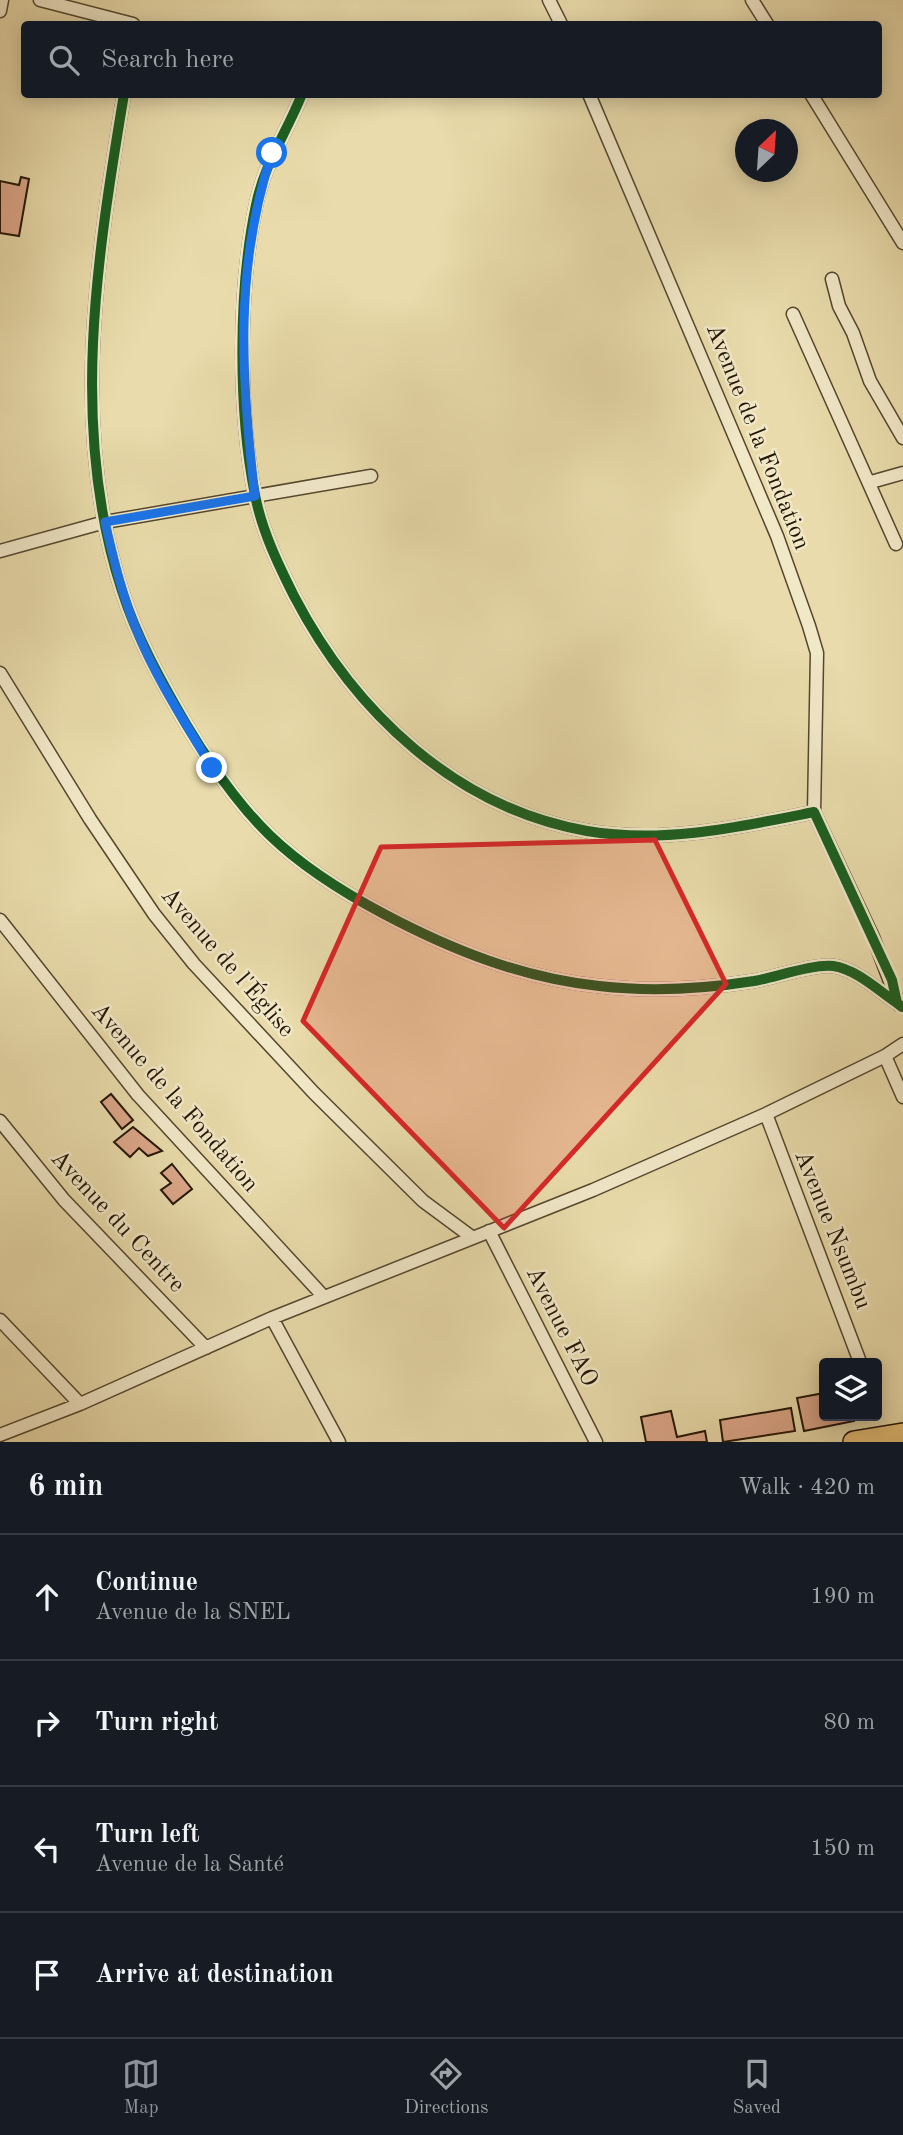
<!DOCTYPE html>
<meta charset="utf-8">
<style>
:root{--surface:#171b24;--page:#20242c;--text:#f1f3f6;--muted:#9ea1a6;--line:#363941;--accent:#8c9099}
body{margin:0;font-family:"Old Standard TT",serif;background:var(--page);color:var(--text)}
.controls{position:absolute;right:21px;bottom:21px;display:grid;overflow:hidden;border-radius:7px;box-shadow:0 4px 18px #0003}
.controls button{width:63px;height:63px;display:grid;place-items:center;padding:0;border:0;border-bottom:2px solid var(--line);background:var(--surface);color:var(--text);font:35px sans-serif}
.compass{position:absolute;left:735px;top:119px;width:63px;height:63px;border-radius:50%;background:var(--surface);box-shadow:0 4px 18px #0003;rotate:25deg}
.stop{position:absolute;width:21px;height:21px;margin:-16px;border:5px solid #1a73e8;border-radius:50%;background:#fff}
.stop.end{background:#1a73e8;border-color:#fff;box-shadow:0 2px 7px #0008}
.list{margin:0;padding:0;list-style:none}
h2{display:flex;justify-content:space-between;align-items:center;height:91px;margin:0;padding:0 28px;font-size:30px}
h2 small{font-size:23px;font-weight:400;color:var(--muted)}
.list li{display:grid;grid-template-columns:46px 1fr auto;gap:21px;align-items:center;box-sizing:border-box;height:126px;padding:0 28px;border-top:2px solid var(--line)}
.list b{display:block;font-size:26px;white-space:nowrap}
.list p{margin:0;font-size:23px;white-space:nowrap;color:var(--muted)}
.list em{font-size:23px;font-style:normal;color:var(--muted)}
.icon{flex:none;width:38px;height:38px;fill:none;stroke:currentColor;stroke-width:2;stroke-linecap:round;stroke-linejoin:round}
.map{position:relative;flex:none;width:903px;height:1442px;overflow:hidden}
.search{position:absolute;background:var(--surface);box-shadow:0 4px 18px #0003;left:21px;right:21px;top:21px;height:77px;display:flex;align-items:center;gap:18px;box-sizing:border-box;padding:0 24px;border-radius:7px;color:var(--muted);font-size:26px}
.sheet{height:595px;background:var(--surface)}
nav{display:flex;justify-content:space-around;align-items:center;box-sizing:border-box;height:98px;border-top:2px solid var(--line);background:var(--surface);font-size:19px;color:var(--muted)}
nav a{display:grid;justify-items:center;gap:4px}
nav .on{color:var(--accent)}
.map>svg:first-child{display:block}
</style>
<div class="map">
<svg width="903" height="1442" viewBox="0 0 903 1442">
<rect width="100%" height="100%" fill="#e9dbab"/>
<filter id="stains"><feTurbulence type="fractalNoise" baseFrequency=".00286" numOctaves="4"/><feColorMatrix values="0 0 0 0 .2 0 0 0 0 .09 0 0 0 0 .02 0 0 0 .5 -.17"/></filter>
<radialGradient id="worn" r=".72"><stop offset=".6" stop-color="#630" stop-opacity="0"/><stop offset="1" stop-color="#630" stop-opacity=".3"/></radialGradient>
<path fill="#dca78a" stroke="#231605" stroke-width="2" d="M21,177L29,179L19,236L0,233V181L19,185Z
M111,1094L133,1120L122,1129L101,1102Z
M133,1127L162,1151L148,1156L139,1148L130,1157L114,1142Z
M172,1164L192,1189L173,1204L161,1190L171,1183L161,1173Z
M824,1393V1416H853L854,1421L804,1431L797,1398Z
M791,1408L795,1431L723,1442L720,1420Z
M671,1411L677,1437L705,1431L707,1442H646L641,1417Z"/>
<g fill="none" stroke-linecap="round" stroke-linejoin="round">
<g stroke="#54472e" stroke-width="15">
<path id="minor" d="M40,0L133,24
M549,0L561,24
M752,0L767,24
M0,11L2,0
M124,94C97,257 69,429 122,591C137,638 161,681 186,724C243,819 286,862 384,914C452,950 522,978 599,986C651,992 703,989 754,981C776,977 813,964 833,966C856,969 879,991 897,1003
M302,94C287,132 264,164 256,205C238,289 238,411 255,495C262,531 278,564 294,596C354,711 455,808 587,831C663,844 739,827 814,812L873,937L899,1005
M589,94L777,536L809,626L817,653L814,812
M811,94L903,243
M832,279L839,306L853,333L870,381L903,438
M793,314L896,544
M871,482L903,473
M0,551L105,522L371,476
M0,673L90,819L154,914L194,964L314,1093L423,1201L473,1238
M0,920L138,1095L324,1297
M885,1056L903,1097
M766,1114L860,1362
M0,1121L64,1200L206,1348
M489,1231L596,1442
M272,1318L339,1442
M0,1320L80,1404
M0,1435L80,1404L272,1318L593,1190L766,1114L885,1056L903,1044"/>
</g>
<g stroke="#231605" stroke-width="24">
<path id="trunk" d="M854,1442L903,1434"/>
</g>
<use href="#minor" stroke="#f1e8c8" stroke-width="12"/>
<use href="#trunk" stroke="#e4be76" stroke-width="21"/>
<g stroke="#f1e8c8" stroke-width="15">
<path id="cycleway" d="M124,94C97,257 69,429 122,591C137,638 161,681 186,724C243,819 286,862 384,914C452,950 522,978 599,986C651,992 703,989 754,981C776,977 813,964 833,966C856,969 879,991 897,1003
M302,94C287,132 264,164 256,205C238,289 238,411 255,495C262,531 278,564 294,596C354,711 455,808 587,831C663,844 739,827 814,812L892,980L897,1003L902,1007"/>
</g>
<use href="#cycleway" stroke="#1b5e20" stroke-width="10"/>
</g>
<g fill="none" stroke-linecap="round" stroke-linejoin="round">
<path stroke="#1a73e8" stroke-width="9" d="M212,768C187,725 158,682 139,636C123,599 114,561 105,522L255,496C241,378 234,268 272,153"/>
</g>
<path fill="#d62828" fill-opacity="0.2" stroke="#d62828" stroke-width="5" stroke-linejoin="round" d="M655,840L726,984L504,1228L303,1021L381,847Z"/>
<g text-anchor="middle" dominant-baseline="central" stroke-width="5" stroke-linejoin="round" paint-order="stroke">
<g font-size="24" fill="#231605" stroke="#f1e8c8">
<text transform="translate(757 437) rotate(68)">Avenue de la Fondation</text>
<text transform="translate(227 963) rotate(49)">Avenue de l'Église</text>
<text transform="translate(174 1098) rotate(49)">Avenue de la Fondation</text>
<text transform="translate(117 1222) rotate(47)">Avenue du Centre</text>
<text transform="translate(832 1230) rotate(68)">Avenue Nsumbu</text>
<text transform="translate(561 1327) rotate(63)">Avenue FAO</text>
</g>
</g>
<rect width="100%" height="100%" filter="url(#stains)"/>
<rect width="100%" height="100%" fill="url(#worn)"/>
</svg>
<div class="controls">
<button><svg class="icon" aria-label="layers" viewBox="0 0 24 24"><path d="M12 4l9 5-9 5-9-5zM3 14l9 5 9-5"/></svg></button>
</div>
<svg class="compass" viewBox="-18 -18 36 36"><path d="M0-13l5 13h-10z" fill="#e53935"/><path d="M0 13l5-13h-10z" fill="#9ea1a6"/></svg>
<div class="stop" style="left:272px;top:153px"></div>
<div class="stop end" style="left:212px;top:768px"></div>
<div class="search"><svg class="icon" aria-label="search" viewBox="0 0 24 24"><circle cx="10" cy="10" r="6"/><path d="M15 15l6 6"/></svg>Search here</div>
</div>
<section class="sheet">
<h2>6 min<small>Walk · 420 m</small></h2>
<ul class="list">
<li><svg class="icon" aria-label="ahead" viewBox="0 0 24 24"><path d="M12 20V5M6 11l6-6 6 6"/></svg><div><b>Continue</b><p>Avenue de la SNEL</p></div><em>190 m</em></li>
<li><svg class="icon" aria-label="right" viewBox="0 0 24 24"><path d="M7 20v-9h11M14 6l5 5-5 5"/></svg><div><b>Turn right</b></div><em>80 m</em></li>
<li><svg class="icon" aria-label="left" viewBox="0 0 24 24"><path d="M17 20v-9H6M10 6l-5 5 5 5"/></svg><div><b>Turn left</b><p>Avenue de la Santé</p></div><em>150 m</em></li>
<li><svg class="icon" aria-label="arrive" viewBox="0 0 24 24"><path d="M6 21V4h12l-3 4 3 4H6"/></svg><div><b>Arrive at destination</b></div></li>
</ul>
</section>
<nav>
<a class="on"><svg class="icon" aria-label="map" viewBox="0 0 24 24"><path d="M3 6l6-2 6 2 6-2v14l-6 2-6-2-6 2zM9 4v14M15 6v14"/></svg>Map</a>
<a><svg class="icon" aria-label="directions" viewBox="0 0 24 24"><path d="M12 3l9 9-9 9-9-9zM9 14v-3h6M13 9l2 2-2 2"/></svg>Directions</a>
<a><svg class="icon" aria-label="saved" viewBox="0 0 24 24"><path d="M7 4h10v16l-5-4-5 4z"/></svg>Saved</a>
</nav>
